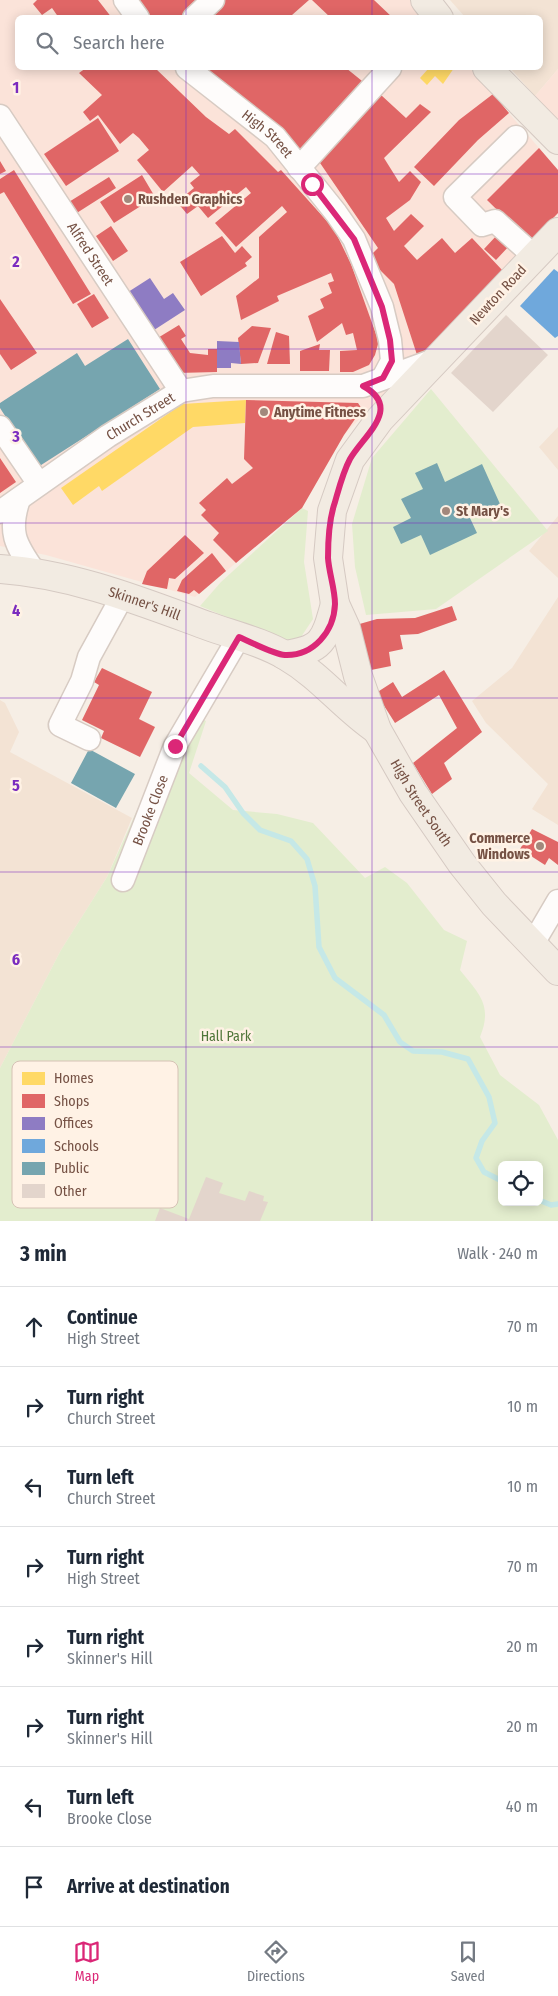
<!DOCTYPE html>
<meta charset="utf-8">
<style>
:root{--surface:#fff;--page:#f2f2f3;--text:#1f2937;--muted:#747a83;--line:#e0e1e3;--accent:#db2777}
body{margin:0;font-family:"Fira Sans Condensed",sans-serif;background:var(--page);color:var(--text)}
.controls{position:absolute;right:15px;bottom:15px;display:grid;overflow:hidden;border-radius:8px;box-shadow:0 2px 12px #0003}
.controls button{width:45px;height:45px;display:grid;place-items:center;padding:0;border:0;border-bottom:1px solid var(--line);background:var(--surface);color:var(--text);font:25px sans-serif}
.stop{position:absolute;width:15px;height:15px;margin:-11px;border:4px solid #db2777;border-radius:50%;background:#fff}
.stop.end{background:#db2777;border-color:#fff;box-shadow:0 1px 5px #0008}
.list{margin:0;padding:0;list-style:none}
h2{display:flex;justify-content:space-between;align-items:center;height:65px;margin:0;padding:0 20px;font-size:21px}
h2 small{font-size:16px;font-weight:400;color:var(--muted)}
.list li{display:grid;grid-template-columns:32px 1fr auto;gap:15px;align-items:center;box-sizing:border-box;height:80px;padding:0 20px;border-top:1px solid var(--line)}
.list b{display:block;font-size:19px;white-space:nowrap}
.list p{margin:0;font-size:16px;white-space:nowrap;color:var(--muted)}
.list em{font-size:16px;font-style:normal;color:var(--muted)}
.icon{flex:none;width:28px;height:28px;fill:none;stroke:currentColor;stroke-width:2;stroke-linecap:round;stroke-linejoin:round}
.map{position:relative;flex:none;width:558px;height:1221px;overflow:hidden}
.search{position:absolute;background:var(--surface);box-shadow:0 2px 12px #0003;left:15px;right:15px;top:15px;height:55px;display:flex;align-items:center;gap:12px;box-sizing:border-box;padding:0 18px;border-radius:8px;color:var(--muted);font-size:19px}
.sheet{height:705px;background:var(--surface)}
nav{display:flex;justify-content:space-around;align-items:center;box-sizing:border-box;height:70px;border-top:1px solid var(--line);background:var(--surface);font-size:14px;color:var(--muted)}
nav a{display:grid;justify-items:center;gap:2px}
nav .on{color:var(--accent)}
.map>svg:first-child{display:block}
</style>
<div class="map">
<svg width="558" height="1221" viewBox="0 0 558 1221">
<rect width="100%" height="100%" fill="#f6eee5"/>
<path fill="#f3e3d4" d="M450,0H558V69L535,96L510,68H540V18L465,17Z
M558,427V470L539,447Z
M558,516V578L529,551Z
M558,597V825L532,809L548,784L486,723L472,701L512,668Z
M0,700L5,703L19,732L10,752L132,818L107,877L61,950L0,1068Z"/>
<path fill="#fbe3d9" d="M0,0H413L428,17L18,18V68H470L558,170V214L344,435L302,508L195,597L46,555L0,546Z
M558,69V120L535,96Z"/>
<path fill="#e3edce" fill-rule="evenodd" d="M431,389L548,531L436,609L366,615L355,567L352,524L372,458Z
M302,508L308,511L304,562L313,619L301,637L288,642L200,606L221,582Z
M182,710L206,721L189,773L233,810L277,814L313,823L365,878L385,867L407,883L444,930L467,941L460,970C479,994 493,1005 480,1037L500,1075L539,1105L558,1140V1221H0V1068L61,950L107,877ZM502,1165H539V1202H502Z"/>
<path fill="#ffd966" d="M426,68H454L443,84L435,76L427,85L420,78L428,69Z
M246,400L245,423L193,427L102,491L99,486L73,505L61,488L182,404Z"/>
<path fill="#e06666" d="M37,0H98L112,18H59L52,8L42,15L33,4Z
M133,0H207L187,18H146Z
M219,0H309L292,15L296,18H199Z
M312,0H374L393,18H331Z
M86,68H155L206,117L229,134L235,129L278,172L281,170L334,229L351,264L377,337L378,344L375,355L369,365L353,372H340V351L357,350L353,333L346,335L342,323L317,342L308,316L324,308L320,299L332,293L328,283L334,281L331,273L277,296L279,301L241,320L236,296L259,278V237L287,212L282,206L236,247L215,223L251,193L246,187L208,218L198,206L187,214L177,202L194,188L190,183L200,175L192,166L163,192L137,160L149,150L139,138L133,133L120,144L98,115L90,121L83,112L102,95L79,73Z
M202,68H315L317,69L319,68H346L367,85L301,153Z
M493,94L509,113L478,140L434,186L414,167L459,120Z
M381,95L406,118L420,104L431,112L384,158L399,182L410,171L421,182L410,200L386,218L394,231L411,214L424,226L404,246L417,260L442,238L455,253L472,238L503,271L418,358L394,284L368,258L378,248L318,160Z
M98,118L119,151L66,186L44,154Z
M539,148L558,170V213L530,242L487,200Z
M0,161L6,171L0,174Z
M14,170L91,294L73,304L4,192L0,194V179Z
M142,175L155,197L114,223L100,202Z
M109,177L116,188L72,216L64,205Z
M111,226L128,251L113,261L96,236Z
M498,234L510,245L496,260L484,249Z
M222,236L235,253L242,246L252,257L245,263L247,266L201,296L180,262Z
M94,294L109,318L92,328L77,304Z
M0,299L37,353L11,370L0,354Z
M179,325L186,336L181,339L190,353L208,355V349H217V372L177,373L156,339Z
M252,326L271,328L258,363L241,364L238,338Z
M276,332L289,336L290,364H267Z
M320,344L319,350H330L329,371H300V351Z
M246,400L358,403L362,409L344,435L302,508L236,563L213,540L219,533L201,515L206,510L199,503L227,478L232,484L253,468L244,459Z
M0,458L16,482L0,493Z
M185,535L204,553L175,579L169,578L167,589L142,584L147,571Z
M212,553L226,571L199,594L194,590L189,594L177,591L182,580Z
M452,606L457,620L418,634L400,635L403,649L389,652L391,666L366,671L356,625L377,619L415,618Z
M102,668L152,692L139,719L155,727L140,757L101,738L104,731L82,720L99,685L94,682Z
M444,670L482,732L444,763L452,779L432,794L413,763L457,728L439,695L395,723L376,693L393,682L402,697Z
M532,829L558,842V865L549,858L545,865L520,849Z"/>
<path fill="#8e7cc3" d="M150,278L164,299L173,293L185,310L151,332L125,294Z
M217,341L239,342L241,364L231,363V368H217Z"/>
<path fill="#6fa8dc" d="M554,269L558,272V336L555,338L520,306Z"/>
<path fill="#76a5af" d="M128,339L160,389L38,467L0,408V403L77,353L85,366Z
M437,463L445,482L482,464L500,504L470,518L477,533L430,555L421,535L401,544L393,527L411,518L401,499L423,489L415,473Z
M89,749L135,774L116,808L71,783Z"/>
<g fill="none" stroke-linecap="round" stroke-linejoin="round">
<path stroke="#c5e8e7" stroke-width="5.5" d="M201,766L225,787L243,813L260,830L291,841L307,859L315,886L319,947L335,978L384,1015L400,1042L413,1051L442,1052L468,1059L489,1097L495,1123L482,1141L476,1158L484,1172L502,1181
M539,1200L551,1205L558,1204"/>
</g>
<path fill="#e3d5cc" d="M506,315L548,355L493,412L451,373Z
M206,1177L223,1183L219,1193L245,1201L249,1191L264,1196L263,1201L268,1202L260,1221H155L160,1208L189,1219Z"/>
<g fill="none" stroke-linecap="round" stroke-linejoin="round">
<g stroke="#d7cbc3" stroke-width="25">
<g id="minor">
<path d="M125,0L138,18"/>
<path d="M194,18L213,0"/>
<path id="s1" d="M187,68L275,137L336,213L354,239L382,307L390,340L392,361L383,378"/>
<path id="s2" d="M0,116L181,391"/>
<path d="M516,137L455,197L482,225L495,221L534,256"/>
<path d="M299,168L390,68"/>
<path d="M0,427L39,484"/>
<path d="M19,499C8,532 15,544 34,571"/>
<path id="s3" d="M0,512L108,436L181,391L213,386H363L437,359"/>
<path d="M89,739L60,725L82,681L89,657L117,606L120,594"/>
<path id="s4" d="M123,880L175,746L239,637"/>
<path d="M529,943L538,935L558,901"/>
</g>
</g>
<g stroke="#d5c9c2" stroke-width="30">
<g id="major">
<path d="M425,0L439,18"/>
<path d="M487,68L558,140"/>
<path id="s5" d="M558,232L380,419L350,460L332,511L328,558L335,604L346,628L358,676L377,730L413,793L462,864L494,904L558,971"/>
<path id="s6" d="M0,569C73,574 140,601 208,626C233,635 263,642 286,656C322,677 343,707 377,730"/>
<path d="M284,655C323,650 325,640 335,604"/>
</g>
</g>
<use href="#minor" stroke="#fefcfb" stroke-width="22"/>
<use href="#major" stroke="#f2ebe2" stroke-width="28"/>
</g>
<g fill="none" stroke-linecap="round" stroke-linejoin="round">
<path stroke="#db2777" stroke-width="6" d="M175,746L239,637C251,642 273,654 285,655C314,656 334,631 335,604C335,589 329,573 328,558C328,541 329,519 335,502C339,488 343,472 350,459C364,435 403,408 363,386L383,378L392,361L390,340L382,307L354,239L312,184"/>
</g>
<path fill="none" stroke="#7b2cbf" stroke-width="1" stroke-opacity="0.55" d="M186,0V18M372,0V18M186,68V1221M372,68V1221M0,174H558M0,349H558M0,523H558M0,698H558M0,872H558M0,1047H558"/>
<g fill="#a2887c" stroke="#fff2e5" stroke-width="2">
<circle cx="128" cy="199" r="5"/>
<circle cx="264" cy="412" r="5"/>
<circle cx="446" cy="511" r="5"/>
<circle cx="540" cy="846" r="5"/>
</g>
<g text-anchor="middle" dominant-baseline="central" stroke-width="5" stroke-linejoin="round" paint-order="stroke">
<g font-size="14" fill="#755144" stroke="#fff2e5">
<text stroke="none"><textPath href="#s1" startOffset="104">High Street</textPath></text>
<text stroke="none"><textPath href="#s2" startOffset="165">Alfred Street</textPath></text>
<text transform="translate(498 295) rotate(-47)">Newton Road</text>
<text stroke="none"><textPath href="#s3" startOffset="170">Church Street</textPath></text>
<text stroke="none"><textPath href="#s6" startOffset="149">Skinner's Hill</textPath></text>
<text stroke="none"><textPath href="#s5" startOffset="675">High Street South</textPath></text>
<text stroke="none"><textPath href="#s4" startOffset="75">Brooke Close</textPath></text>
</g>
<g font-size="14" font-weight="bold" fill="#755144" stroke="#fff2e5" text-anchor="start">
<text x="138" y="199">Rushden Graphics</text>
<text x="274" y="412">Anytime Fitness</text>
<text x="456" y="511">St Mary's</text>
<text x="530" y="838" text-anchor="end">Commerce<tspan x="530" dy="16">Windows</tspan></text>
</g>
<g font-size="14" fill="#507639" stroke="#fff2e5">
<text x="226" y="1036">Hall Park</text>
</g>
</g>
<rect x="12" y="1061" width="166" height="147" rx="8" fill="#fff2e5" stroke="#d6c2b5" stroke-width="1"/>
<rect x="22" y="1072" width="23" height="13" fill="#ffd966"/>
<rect x="22" y="1094" width="23" height="14" fill="#e06666"/>
<rect x="22" y="1117" width="23" height="13" fill="#8e7cc3"/>
<rect x="22" y="1139" width="23" height="14" fill="#6fa8dc"/>
<rect x="22" y="1162" width="23" height="13" fill="#76a5af"/>
<rect x="22" y="1184" width="23" height="14" fill="#e3d5cc"/>
<g font-size="14" fill="#755144">
<text x="54" y="1083">Homes</text>
<text x="54" y="1106">Shops</text>
<text x="54" y="1128">Offices</text>
<text x="54" y="1151">Schools</text>
<text x="54" y="1173">Public</text>
<text x="54" y="1196">Other</text>
</g>
<g font-size="16" text-anchor="middle" font-weight="bold" fill="#7b2cbf" stroke="#fff2e5" stroke-width="5" stroke-linejoin="round" paint-order="stroke">
<text x="16" y="93">1</text>
<text x="16" y="267">2</text>
<text x="16" y="442">3</text>
<text x="16" y="616">4</text>
<text x="16" y="791">5</text>
<text x="16" y="965">6</text>
</g>
</svg>
<div class="controls">
<button><svg class="icon" aria-label="locate" viewBox="0 0 24 24"><circle cx="12" cy="12" r="6"/><path d="M12 2v4M12 18v4M2 12h4M18 12h4"/></svg></button>
</div>
<div class="stop" style="left:312px;top:184px"></div>
<div class="stop end" style="left:175px;top:746px"></div>
<div class="search"><svg class="icon" aria-label="search" viewBox="0 0 24 24"><circle cx="10" cy="10" r="6"/><path d="M15 15l6 6"/></svg>Search here</div>
</div>
<section class="sheet">
<h2>3 min<small>Walk · 240 m</small></h2>
<ul class="list">
<li><svg class="icon" aria-label="ahead" viewBox="0 0 24 24"><path d="M12 20V5M6 11l6-6 6 6"/></svg><div><b>Continue</b><p>High Street</p></div><em>70 m</em></li>
<li><svg class="icon" aria-label="right" viewBox="0 0 24 24"><path d="M7 20v-9h11M14 6l5 5-5 5"/></svg><div><b>Turn right</b><p>Church Street</p></div><em>10 m</em></li>
<li><svg class="icon" aria-label="left" viewBox="0 0 24 24"><path d="M17 20v-9H6M10 6l-5 5 5 5"/></svg><div><b>Turn left</b><p>Church Street</p></div><em>10 m</em></li>
<li><svg class="icon" aria-label="right" viewBox="0 0 24 24"><path d="M7 20v-9h11M14 6l5 5-5 5"/></svg><div><b>Turn right</b><p>High Street</p></div><em>70 m</em></li>
<li><svg class="icon" aria-label="right" viewBox="0 0 24 24"><path d="M7 20v-9h11M14 6l5 5-5 5"/></svg><div><b>Turn right</b><p>Skinner's Hill</p></div><em>20 m</em></li>
<li><svg class="icon" aria-label="right" viewBox="0 0 24 24"><path d="M7 20v-9h11M14 6l5 5-5 5"/></svg><div><b>Turn right</b><p>Skinner's Hill</p></div><em>20 m</em></li>
<li><svg class="icon" aria-label="left" viewBox="0 0 24 24"><path d="M17 20v-9H6M10 6l-5 5 5 5"/></svg><div><b>Turn left</b><p>Brooke Close</p></div><em>40 m</em></li>
<li><svg class="icon" aria-label="arrive" viewBox="0 0 24 24"><path d="M6 21V4h12l-3 4 3 4H6"/></svg><div><b>Arrive at destination</b></div></li>
</ul>
</section>
<nav>
<a class="on"><svg class="icon" aria-label="map" viewBox="0 0 24 24"><path d="M3 6l6-2 6 2 6-2v14l-6 2-6-2-6 2zM9 4v14M15 6v14"/></svg>Map</a>
<a><svg class="icon" aria-label="directions" viewBox="0 0 24 24"><path d="M12 3l9 9-9 9-9-9zM9 14v-3h6M13 9l2 2-2 2"/></svg>Directions</a>
<a><svg class="icon" aria-label="saved" viewBox="0 0 24 24"><path d="M7 4h10v16l-5-4-5 4z"/></svg>Saved</a>
</nav>
